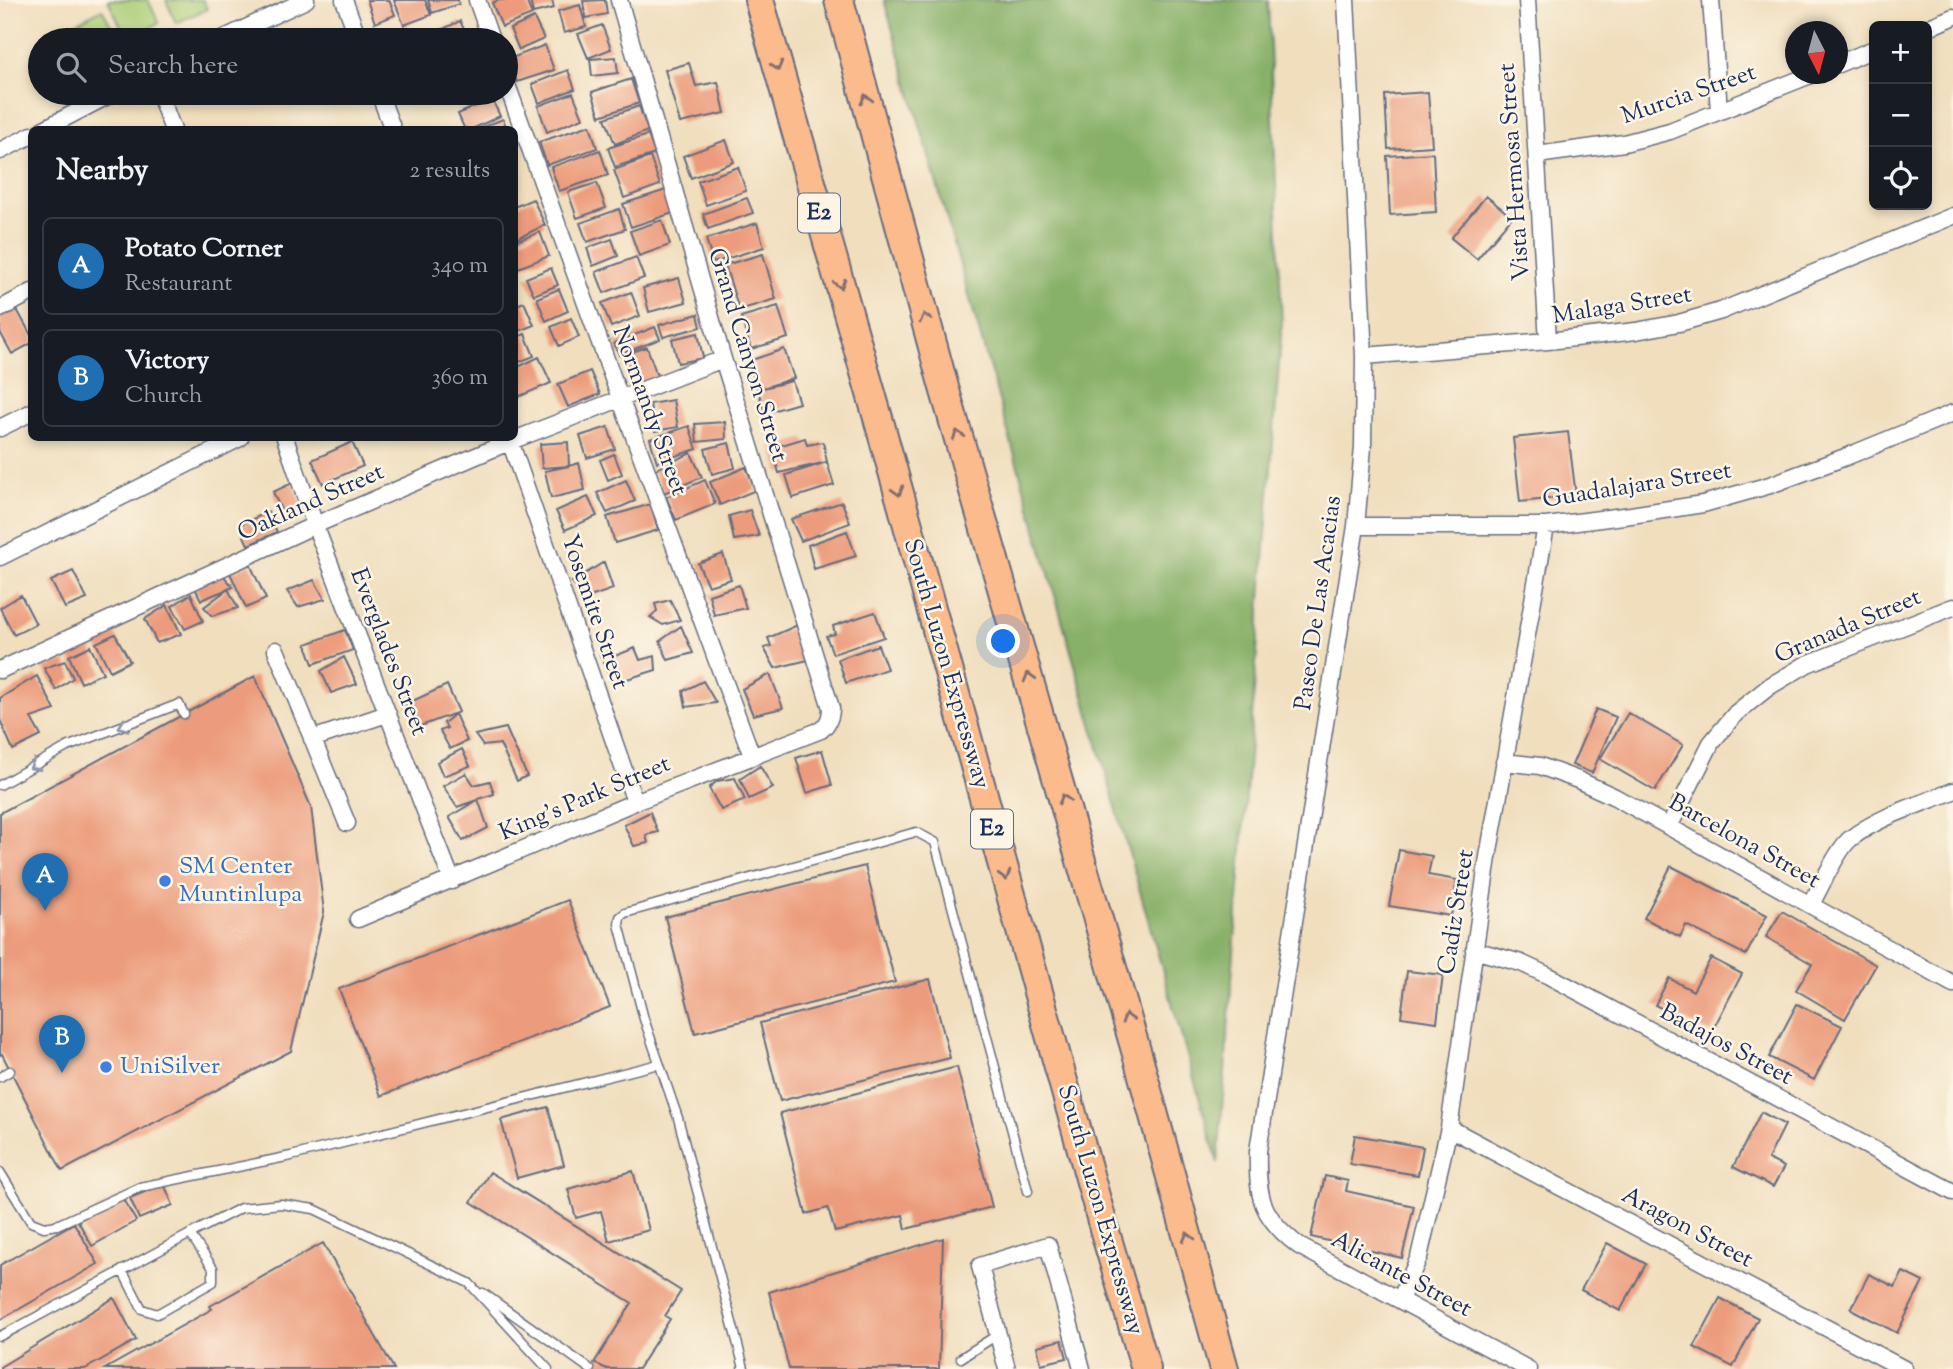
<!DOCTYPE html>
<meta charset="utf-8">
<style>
:root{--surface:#171b24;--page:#20242c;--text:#f1f3f6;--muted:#9ea1a6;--line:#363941;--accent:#1f6fb2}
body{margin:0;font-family:"Sorts Mill Goudy",serif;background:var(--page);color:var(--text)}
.controls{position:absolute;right:21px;top:21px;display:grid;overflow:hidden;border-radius:10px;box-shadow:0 4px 10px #0003}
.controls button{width:63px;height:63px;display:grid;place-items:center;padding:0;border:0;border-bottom:2px solid var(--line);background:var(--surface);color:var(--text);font:35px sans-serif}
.compass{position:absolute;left:1785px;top:21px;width:63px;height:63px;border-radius:50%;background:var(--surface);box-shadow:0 4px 10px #0003;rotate:174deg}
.you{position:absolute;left:1004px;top:642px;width:24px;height:24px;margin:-18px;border:5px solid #fff;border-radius:50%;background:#1a73e8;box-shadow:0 0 0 10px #1a73e833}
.badge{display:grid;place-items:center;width:46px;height:46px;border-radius:50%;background:var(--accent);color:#fff;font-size:23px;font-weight:700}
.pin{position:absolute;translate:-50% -58px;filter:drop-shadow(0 2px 4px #0008)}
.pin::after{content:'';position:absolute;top:37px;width:24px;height:21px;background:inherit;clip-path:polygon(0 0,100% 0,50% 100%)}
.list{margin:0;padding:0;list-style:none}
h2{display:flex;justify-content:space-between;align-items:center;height:91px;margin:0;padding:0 28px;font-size:30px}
h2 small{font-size:23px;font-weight:400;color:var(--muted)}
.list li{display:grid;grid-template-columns:46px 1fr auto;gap:21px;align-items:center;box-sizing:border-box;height:98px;margin:0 14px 14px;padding:0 14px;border:2px solid var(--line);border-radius:10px}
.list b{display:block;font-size:26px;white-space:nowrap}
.list p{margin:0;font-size:23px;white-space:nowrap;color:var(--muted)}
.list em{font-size:23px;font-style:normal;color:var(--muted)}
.icon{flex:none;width:38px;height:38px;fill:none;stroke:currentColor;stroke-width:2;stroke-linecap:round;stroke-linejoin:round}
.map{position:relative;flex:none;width:1953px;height:1369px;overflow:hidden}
.search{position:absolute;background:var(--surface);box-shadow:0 4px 10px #0003;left:28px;top:28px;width:490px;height:77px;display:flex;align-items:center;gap:18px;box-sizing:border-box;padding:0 24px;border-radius:38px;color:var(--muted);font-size:26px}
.panel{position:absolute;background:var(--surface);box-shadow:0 4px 10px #0003;left:28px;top:126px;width:490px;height:315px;border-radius:10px}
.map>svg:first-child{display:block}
</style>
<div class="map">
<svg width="1953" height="1369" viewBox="0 0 1953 1369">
<rect width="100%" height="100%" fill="#fcf5e5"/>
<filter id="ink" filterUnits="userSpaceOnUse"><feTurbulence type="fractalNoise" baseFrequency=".0143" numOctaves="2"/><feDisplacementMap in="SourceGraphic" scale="14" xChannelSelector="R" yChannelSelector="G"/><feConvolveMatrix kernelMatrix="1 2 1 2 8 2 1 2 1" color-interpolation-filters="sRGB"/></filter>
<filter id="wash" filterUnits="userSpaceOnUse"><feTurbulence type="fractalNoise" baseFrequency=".00686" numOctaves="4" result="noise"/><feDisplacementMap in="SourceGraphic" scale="28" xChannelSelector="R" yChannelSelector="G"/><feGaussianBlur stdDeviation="1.57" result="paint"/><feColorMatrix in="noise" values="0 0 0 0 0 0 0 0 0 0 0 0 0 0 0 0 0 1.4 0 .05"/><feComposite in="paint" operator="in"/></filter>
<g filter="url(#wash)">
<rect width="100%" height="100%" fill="#f0debd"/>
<path fill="#aacd76" stroke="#627e6a" stroke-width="2" d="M108,0H148L159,23L127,39Z
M166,0H203L207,9L176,23Z
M102,9L119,40H43Z"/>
<path fill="#87b067" stroke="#517062" stroke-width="2" d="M884,0H1268L1282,324L1218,1163Z"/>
<g id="blocks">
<path fill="#ec9c7b" d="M367,0H389L395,15L375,23Z
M394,0H425L431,15L404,25Z
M428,0H458L459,4L432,13Z
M499,0H526L532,15L502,27L492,3Z
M530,0H552L554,8L533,13Z
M605,0L607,14L586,18L583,1Z
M580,5L586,27L564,33L558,11Z
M534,18L544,39L519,50L510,29Z
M460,21L469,40H430L428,36Z
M602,25L611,49L588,58L578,34Z
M413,31L416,40H388Z
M545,45L554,70L517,82L509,59Z
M616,57L618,73L592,76L590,59Z
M689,63L696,86L718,82L725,113L680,123L665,70Z
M568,70L575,89L539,103L532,84Z
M631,79L639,103L600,116L592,92Z
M1428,92L1432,146L1388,149L1385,95Z
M573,93L583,118L547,132L538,106Z
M492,99L500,116L470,130H465L458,114Z
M639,106L648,131L615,144L605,118Z
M503,119L507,129H478Z
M590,125L597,148L547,165L539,142Z
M648,135L655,154L615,167L608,148Z
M726,140L734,162L691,178L683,156Z
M600,150L608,175L559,191L551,167Z
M1433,153L1436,212L1390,215L1387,156Z
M650,157L660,185L624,198L614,170Z
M738,167L746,191L706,205L698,181Z
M597,183L606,208L577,218L568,192Z
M666,190L673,213L631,227L623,204Z
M1486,196L1512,217L1477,259L1451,238Z
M747,198L753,213L708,229L703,214Z
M533,199L545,225L514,240V207Z
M619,209L625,229L587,242L580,223Z
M662,220L670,245L639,256L630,231Z
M757,223L764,247L713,263L706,239Z
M540,232L549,256L518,268L514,259V242Z
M612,239L618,256L593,266L587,248Z
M763,254L776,299L739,310L725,265Z
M636,257L644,278L604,293L596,272Z
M551,268L558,285L534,295L526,278Z
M679,278L686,302L649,312L643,288Z
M559,289L568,311L546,321L537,298Z
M631,292L640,316L611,327L602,303Z
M524,302L534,325L514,333V306Z
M15,306L32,337V343L12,354L0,332V314Z
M778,306L788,338L751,349L741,317Z
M698,314L701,327L663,337L659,325Z
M571,318L579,337L559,346L551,327Z
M655,327L660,339L619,355L614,343Z
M698,333L703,358L678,363L672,339Z
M525,334L534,356L514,364V338Z
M647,347L659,381L635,389L623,355Z
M784,349L794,378L763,388L792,381L799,403L765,413L749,361Z
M539,357L551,383L518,397L514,389V369Z
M590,371L600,394L568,407L558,384Z
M673,400L678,427L655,431L650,404Z
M725,422L726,439L697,442L695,424Z
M689,426L697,449L657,462L650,439Z
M608,427L615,449L587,458L580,436Z
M1568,432L1576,496L1520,502L1513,438Z
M805,438L807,445L823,442L827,462L779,473L772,448Z
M352,442L363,466L323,484L312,460Z
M568,442L569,466L579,463L585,490L551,498L545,471L569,466L542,468L540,444Z
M729,443L735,468L712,474L705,449Z
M691,453L702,477L664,493L654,470Z
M614,454L622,474L608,480L600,460Z
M827,462L834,485L793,498L786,475Z
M746,467L756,490L720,505L710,482Z
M626,480L635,501L607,513L597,493Z
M705,480L715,504L676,520L666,497Z
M292,483L303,508L284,517L273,492Z
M588,497L597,516L565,530L556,511Z
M842,502L850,523L801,541L791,519Z
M651,504L658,530L615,543L607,517Z
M750,510L759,536L734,540L729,516Z
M268,512L277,532L248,545L239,525Z
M847,531L856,556L814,569L808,545Z
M723,554L731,579L708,586L698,563Z
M604,562L613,589L587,598L572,582Z
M250,564L266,599L246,608L230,573Z
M73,571L87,599L65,608L51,581Z
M223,575L233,587L201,600L195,588Z
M314,580L325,599L298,607L287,591Z
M739,585L746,608L714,615L709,595Z
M228,589L238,608L212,616L204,607Z
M191,594L203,621L185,629L172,606Z
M21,595L36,624L14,635L0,608Z
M670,600L680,620L663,625L650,617L657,611L655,604Z
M167,605L181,634L157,643L145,619Z
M875,612L884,637L833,654L826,636L835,634L833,626Z
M800,624L808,660L775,668L764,648L771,646L768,638Z
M681,626L693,653L668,660L660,641Z
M345,630L353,650L313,664L306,644Z
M115,634L130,661L110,671L96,643Z
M878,645L887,669L846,683L838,659Z
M90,646L103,673L81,683L69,656Z
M635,648L640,660L655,656L656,670L614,683L600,655L611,651L615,656Z
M344,657L357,684L331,693L321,671Z
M65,661L73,678L56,690L44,668Z
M770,674L783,708L753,715L742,689Z
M37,676L55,710L31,718L41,736L13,750L0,720V698Z
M255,676L311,807L324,912L291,1051L62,1171L2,1054L0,1055V813Z
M703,681L716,703L686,707L683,691Z
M447,685L459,712L418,727L406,704Z
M1596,709L1616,717L1592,773L1572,765Z
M1628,713L1683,745L1655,791L1600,759Z
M455,714L467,741L450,749L440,731L447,728L444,723Z
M506,728L527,776L517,781L500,744L483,746L475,735Z
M462,749L470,766L443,776L437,762Z
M822,750L832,785L807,793L796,758Z
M760,766L773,788L749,799L740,779Z
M466,773L474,785L490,781L494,794L478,799L488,828L463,841L449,817L477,800L457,807L443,786Z
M735,778L745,800L721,810L709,788L717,781Z
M650,812L658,832L646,835L648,843L634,846L624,825Z
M1399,850L1432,856L1428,875L1457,880L1451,916L1389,906Z
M865,866L895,982L695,1033L665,917Z
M1671,866L1767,915L1746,955L1686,925L1680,937L1644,918Z
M568,900L610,1007L381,1096L339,989Z
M1782,911L1876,965L1845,1019L1796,990L1812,964L1766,937Z
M1711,958L1742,974L1711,1033L1655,1005L1669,978L1693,991Z
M1407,971L1443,975L1437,1022L1401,1017Z
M930,979L950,1058L780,1101L760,1023Z
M1797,1004L1842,1026L1814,1080L1769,1057Z
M957,1067L992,1207L906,1229L903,1215L835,1232L828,1208L806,1214L780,1113Z
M548,1107L564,1165L517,1178L501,1120Z
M1761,1112L1785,1125L1768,1159L1784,1167L1773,1187L1733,1167Z
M1355,1135L1423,1147L1418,1175L1350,1164Z
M633,1171L649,1230L609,1241L601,1211L576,1218L568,1189Z
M490,1172L681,1291L665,1316L670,1319L638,1369H607L594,1363L632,1303L471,1202Z
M1325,1176L1348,1181L1346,1191L1414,1206L1402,1258L1311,1237Z
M164,1184L173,1205L139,1219L130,1198Z
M121,1196L136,1221L92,1246L78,1221Z
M74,1223L98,1264L0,1320V1265Z
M943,1238L939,1369H789L769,1292Z
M323,1243L394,1369H105L212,1309L210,1306Z
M1607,1243L1646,1264L1620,1311L1581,1290Z
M1903,1272L1923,1282L1897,1333L1851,1309L1869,1274L1895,1287Z
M114,1298L136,1340L85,1369H0V1367Z
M1720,1298L1758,1318L1733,1367L1694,1347Z
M1062,1340L1067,1358L1041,1364L1037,1346Z"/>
</g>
</g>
<g filter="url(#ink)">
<use href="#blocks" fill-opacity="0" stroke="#666c7f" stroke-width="2"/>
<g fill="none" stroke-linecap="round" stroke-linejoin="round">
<g stroke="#666c7f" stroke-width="11">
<path id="lane" d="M0,785L67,747L179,704L184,714
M0,1077L10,1071
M0,1172L31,1222L44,1227L57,1225L140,1187L291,1156L659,1064
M190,1234L241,1208L281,1204L314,1209L469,1283L548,1369
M483,1293L590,1369
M0,1336L16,1328L190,1234L213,1268V1282L157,1314L142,1309L122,1270
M961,1358L997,1335
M742,1369L744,1368L678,1118L644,1019L619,924L620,917L625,913L916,832L935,842L1028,1191"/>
</g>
<g stroke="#666c7f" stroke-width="19">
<path id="street" d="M344,0L359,40
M477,0L491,40
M1346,0L1364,356L1363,447L1356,526L1258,1151C1257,1198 1261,1217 1299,1246L1528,1369
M1527,0L1548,341
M1711,0L1719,111
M1927,28L1953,17
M220,40L306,0
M1838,64L1874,49
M506,82L620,398L752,756
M159,93L173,130
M379,93L393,130
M42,130L113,93
M0,151L32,135
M1537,155L1624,143L1670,131L1813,74
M0,309L32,292
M1364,356L1548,341L1636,331L1679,323L1721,311L1953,216
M0,428L32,412
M285,438L315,525L452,881
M509,438L635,802
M1356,526H1546L1631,515L1703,504L1770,485L1848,456L1953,413
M0,557L240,438
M276,650L347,823
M0,670L315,525L511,441L723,359
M312,739L387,714
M1504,762L1540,766L1578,780L1615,797L1953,984
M1669,827L1711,743L1736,713L1770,686L1807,664L1953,607
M1811,905C1819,889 1838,849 1850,839C1879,816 1919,805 1953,791
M358,919L635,802L821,730C828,724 831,718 831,708L723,359L619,0
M1474,950L1521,963L1549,976L1953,1192
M1449,1128L1904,1369
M1400,1300L1419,1257L1449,1128L1488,857L1546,526
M1007,1369L980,1266L1048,1245L1082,1369"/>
</g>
<g stroke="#666c7f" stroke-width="32">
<path id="highway" d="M759,0L880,425L1105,1232L1146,1369
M839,0L943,384L1137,1054L1224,1369"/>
</g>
<use href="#lane" stroke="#fff" stroke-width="8"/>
<use href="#street" stroke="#fff" stroke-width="16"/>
<use href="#highway" stroke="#fbbb8c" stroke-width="28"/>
</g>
<defs><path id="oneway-chevron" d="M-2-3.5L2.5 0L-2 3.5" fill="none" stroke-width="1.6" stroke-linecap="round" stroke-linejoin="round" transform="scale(1.75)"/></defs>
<g stroke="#806e73">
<use href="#oneway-chevron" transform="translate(777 66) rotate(74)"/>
<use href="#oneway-chevron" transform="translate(866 99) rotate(-105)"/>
<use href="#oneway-chevron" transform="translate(840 284) rotate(74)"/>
<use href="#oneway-chevron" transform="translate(925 318) rotate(-105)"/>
<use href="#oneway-chevron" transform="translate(958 435) rotate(-106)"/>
<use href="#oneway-chevron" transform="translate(898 491) rotate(74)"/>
<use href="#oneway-chevron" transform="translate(1029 677) rotate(-106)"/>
<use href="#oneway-chevron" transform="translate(1064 799) rotate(-106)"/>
<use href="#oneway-chevron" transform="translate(1005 876) rotate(74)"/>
<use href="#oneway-chevron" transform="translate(1127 1018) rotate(-106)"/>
<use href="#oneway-chevron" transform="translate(1188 1237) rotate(-105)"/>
</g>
<g stroke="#8d97ae">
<use href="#oneway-chevron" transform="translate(123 726) rotate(159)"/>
<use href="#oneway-chevron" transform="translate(34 766) rotate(151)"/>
</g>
</g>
<g fill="#3f7fe0" stroke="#fcf5e5" stroke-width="2.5">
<circle cx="165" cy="881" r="7"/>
<circle cx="106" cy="1067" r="7"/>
</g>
<g text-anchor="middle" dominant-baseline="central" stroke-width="5" stroke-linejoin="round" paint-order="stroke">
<g fill="#fcf5e5" stroke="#5e6a86" stroke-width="2">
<rect x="798" y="193.5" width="42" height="39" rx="5"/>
<rect x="971" y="809.5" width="42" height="39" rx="5"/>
</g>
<g font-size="23" font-weight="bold" fill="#1b2f5e">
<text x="819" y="213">E2</text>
<text x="992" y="829">E2</text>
</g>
<g font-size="24" fill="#1b2f5e" stroke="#fcf5e5">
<text transform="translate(1689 95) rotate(-19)">Murcia Street</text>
<text transform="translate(1515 172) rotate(-94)">Vista Hermosa Street</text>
<text transform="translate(1622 306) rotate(-9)">Malaga Street</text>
<text transform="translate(747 355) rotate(73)">Grand Canyon Street</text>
<text transform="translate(649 411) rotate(70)">Normandy Street</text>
<text transform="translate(1637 486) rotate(-9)">Guadalajara Street</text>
<text transform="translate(311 503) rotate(-24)">Oakland Street</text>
<text transform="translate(1319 603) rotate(-82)">Paseo De Las Acacias</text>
<text transform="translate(594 612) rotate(71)">Yosemite Street</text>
<text transform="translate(1848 627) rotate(-23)">Granada Street</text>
<text transform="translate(388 652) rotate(69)">Everglades Street</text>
<text transform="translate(946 664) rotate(74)">South Luzon Expressway</text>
<text transform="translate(585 799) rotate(-23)">King's Park Street</text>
<text transform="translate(1744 842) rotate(29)">Barcelona Street</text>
<text transform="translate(1457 912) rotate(-81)">Cadiz Street</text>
<text transform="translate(1726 1045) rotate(28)">Badajos Street</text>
<text transform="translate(1100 1210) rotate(74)">South Luzon Expressway</text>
<text transform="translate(1687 1228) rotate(28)">Aragon Street</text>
<text transform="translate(1401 1275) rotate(28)">Alicante Street</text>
</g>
<g font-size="24" fill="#366cbe" stroke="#fcf5e5" text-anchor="start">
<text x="179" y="867">SM Center<tspan x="179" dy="28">Muntinlupa</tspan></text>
<text x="120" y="1067">UniSilver</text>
</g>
</g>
</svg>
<div class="controls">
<button>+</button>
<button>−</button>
<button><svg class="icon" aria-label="locate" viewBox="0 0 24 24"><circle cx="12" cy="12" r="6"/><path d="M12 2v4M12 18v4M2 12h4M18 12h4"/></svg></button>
</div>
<svg class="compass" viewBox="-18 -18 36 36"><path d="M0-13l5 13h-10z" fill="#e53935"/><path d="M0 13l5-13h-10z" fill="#9ea1a6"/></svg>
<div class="you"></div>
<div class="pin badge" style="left:45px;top:911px">A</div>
<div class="pin badge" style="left:62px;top:1073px">B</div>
<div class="search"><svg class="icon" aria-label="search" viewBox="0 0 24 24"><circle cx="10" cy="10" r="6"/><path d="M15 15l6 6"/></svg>Search here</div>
<section class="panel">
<h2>Nearby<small>2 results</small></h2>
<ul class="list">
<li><span class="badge">A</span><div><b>Potato Corner</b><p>Restaurant</p></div><em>340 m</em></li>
<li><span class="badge">B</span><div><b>Victory</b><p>Church</p></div><em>360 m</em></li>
</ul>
</section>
</div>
